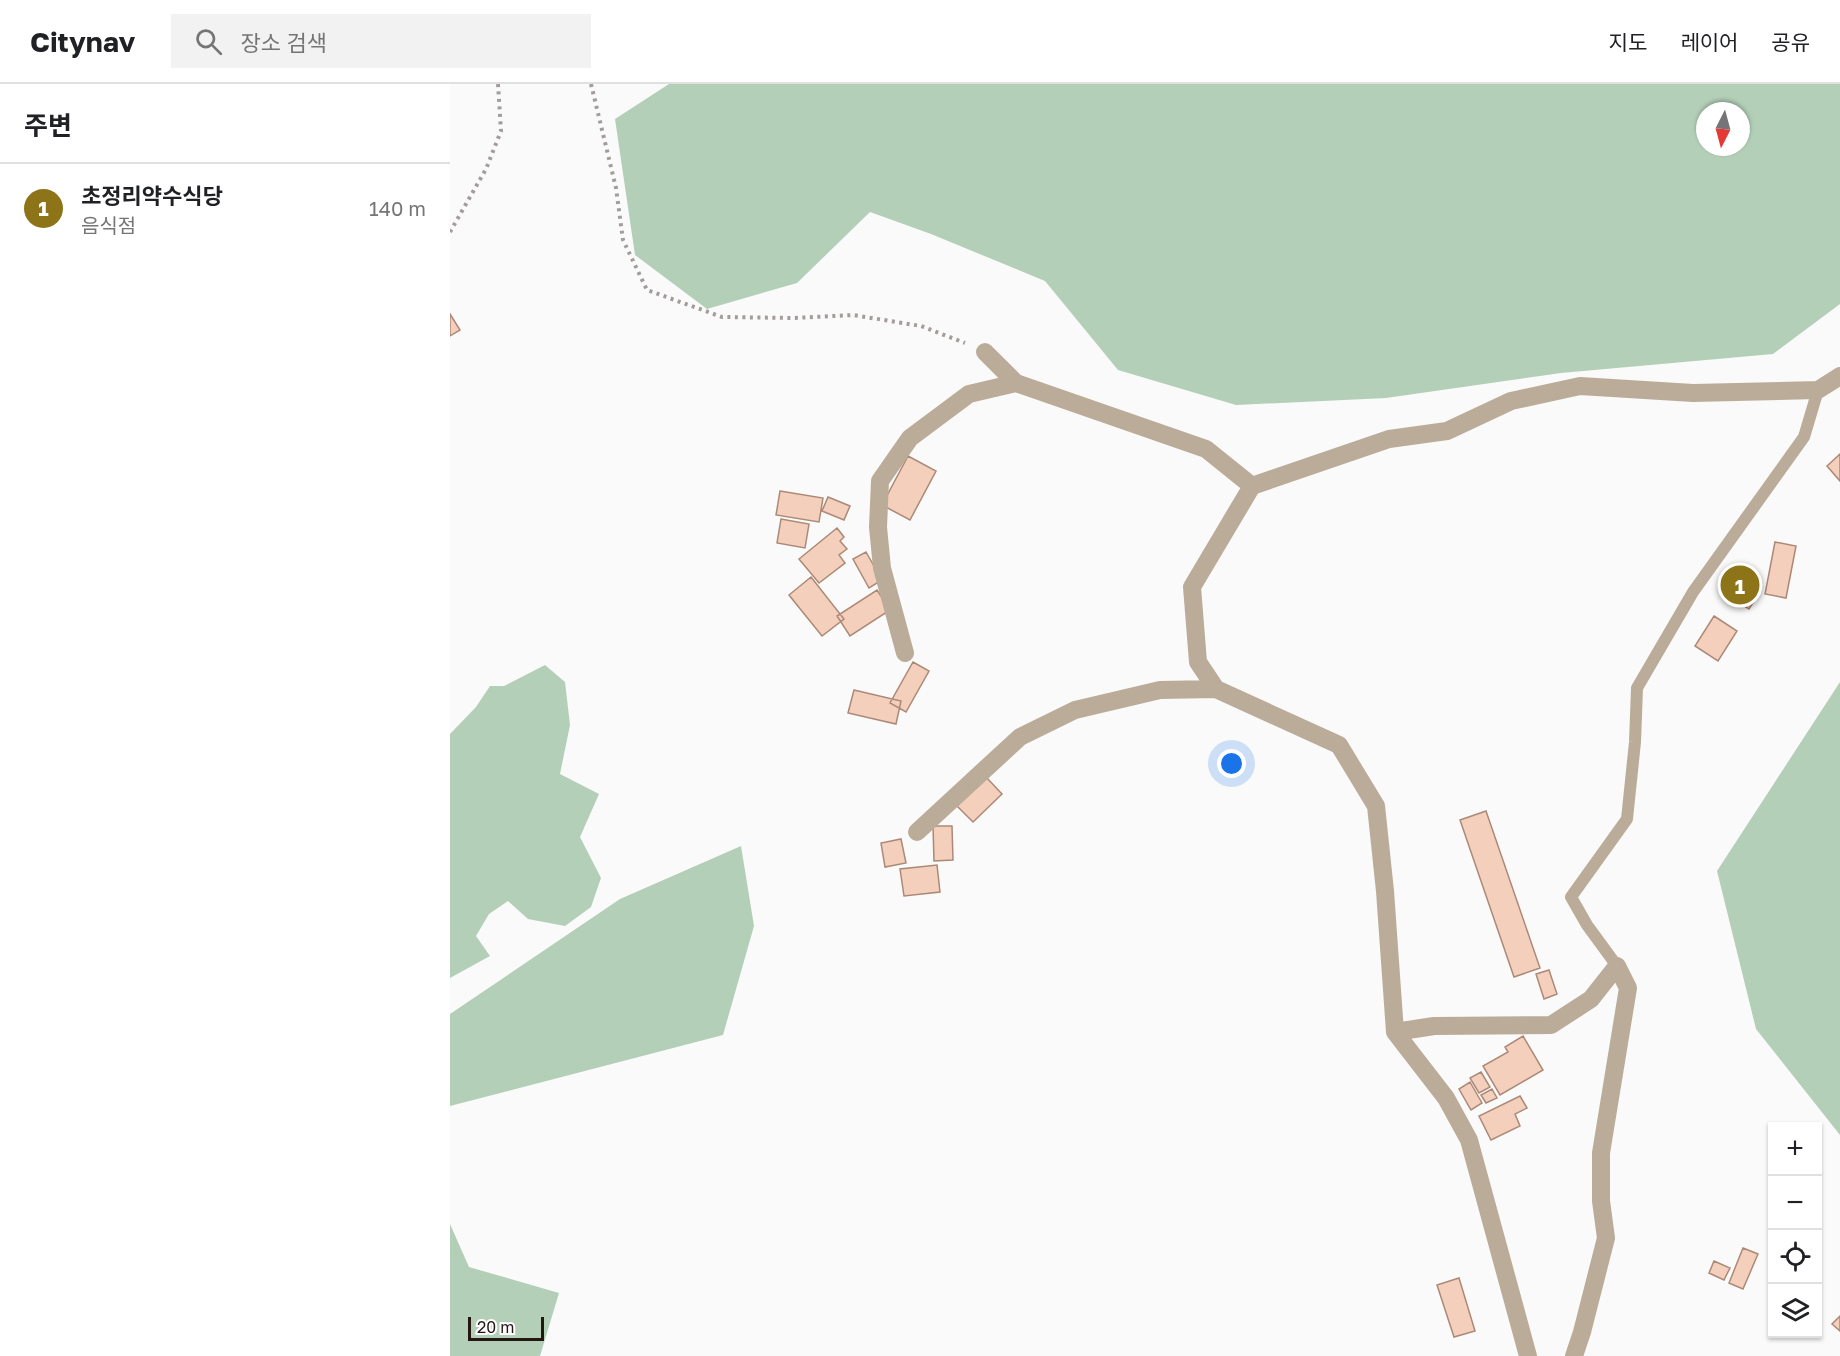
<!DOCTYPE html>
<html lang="ko">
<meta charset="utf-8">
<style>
:root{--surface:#fff;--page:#f2f2f2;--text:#202124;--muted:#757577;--line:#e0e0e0;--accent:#8d7418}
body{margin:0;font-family:"Golos Text","Noto Sans KR",sans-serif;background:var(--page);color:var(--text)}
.controls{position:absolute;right:18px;bottom:18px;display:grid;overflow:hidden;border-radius:0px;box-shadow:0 2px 4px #0004}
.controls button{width:54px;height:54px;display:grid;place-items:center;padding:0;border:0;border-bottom:2px solid var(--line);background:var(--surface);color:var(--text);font:30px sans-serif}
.compass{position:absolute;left:1246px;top:18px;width:54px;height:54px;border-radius:50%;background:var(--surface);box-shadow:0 2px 4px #0004;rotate:186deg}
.scale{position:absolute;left:18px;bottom:15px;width:76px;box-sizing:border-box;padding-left:6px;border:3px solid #241610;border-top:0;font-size:16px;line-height:21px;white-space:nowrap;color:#241610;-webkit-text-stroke:4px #fff;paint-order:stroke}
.you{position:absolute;left:782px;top:680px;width:21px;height:21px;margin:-15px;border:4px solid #fff;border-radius:50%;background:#1a73e8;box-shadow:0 0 0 9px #1a73e833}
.badge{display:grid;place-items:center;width:39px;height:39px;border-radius:50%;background:var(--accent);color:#fff;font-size:20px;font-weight:700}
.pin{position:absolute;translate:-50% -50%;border:3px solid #fff;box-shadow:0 2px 6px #0006}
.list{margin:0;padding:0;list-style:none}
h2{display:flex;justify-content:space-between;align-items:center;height:78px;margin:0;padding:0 24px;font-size:26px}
h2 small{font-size:20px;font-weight:400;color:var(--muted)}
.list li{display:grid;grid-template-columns:39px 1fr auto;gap:18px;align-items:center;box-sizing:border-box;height:90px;padding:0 24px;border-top:2px solid var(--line)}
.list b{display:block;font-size:22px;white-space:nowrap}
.list p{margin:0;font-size:20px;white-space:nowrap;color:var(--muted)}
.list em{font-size:20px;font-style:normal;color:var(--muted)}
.icon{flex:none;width:33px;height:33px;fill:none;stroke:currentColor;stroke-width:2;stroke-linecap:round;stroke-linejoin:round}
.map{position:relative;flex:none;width:1390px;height:1272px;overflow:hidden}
header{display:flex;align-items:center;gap:36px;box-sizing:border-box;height:84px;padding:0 30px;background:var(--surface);border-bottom:2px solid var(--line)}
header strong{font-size:28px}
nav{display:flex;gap:33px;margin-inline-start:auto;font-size:21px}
.search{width:420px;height:54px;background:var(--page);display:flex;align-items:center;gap:15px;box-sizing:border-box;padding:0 21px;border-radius:0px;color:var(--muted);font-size:22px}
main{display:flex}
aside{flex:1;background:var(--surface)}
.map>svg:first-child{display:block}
</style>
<header>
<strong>Citynav</strong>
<div class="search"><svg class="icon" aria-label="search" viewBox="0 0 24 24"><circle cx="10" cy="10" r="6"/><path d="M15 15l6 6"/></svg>장소 검색</div>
<nav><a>지도</a><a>레이어</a><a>공유</a></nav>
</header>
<main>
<aside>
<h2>주변<small></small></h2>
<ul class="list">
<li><span class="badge">1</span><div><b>초정리약수식당</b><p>음식점</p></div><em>140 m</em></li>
</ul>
</aside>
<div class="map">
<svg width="1390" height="1272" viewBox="0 0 1390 1272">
<rect width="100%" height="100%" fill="#fafafa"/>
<path fill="#b4cfb7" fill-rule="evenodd" d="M219,0H1390V220L1323,270L1111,289L936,314L786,321L668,286L595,197L481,150L420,128L347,199L257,225L185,171L165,35ZM1255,27H1291V63H1255Z
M95,581L115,598L120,641L110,690L149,710L130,753L151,794L141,823L115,842L78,835L58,817L39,830L26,852L40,872L0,894V650L26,623L40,602H54Z
M1390,598V1051L1306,945L1267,787Z
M291,762L304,842L273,951L0,1022V930L170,815Z
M0,1140L19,1183L109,1209L90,1272H0Z"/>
<path fill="#f4cfbc" stroke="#ac8977" stroke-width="1.5" d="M0,230L10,246L0,252Z
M1390,370V397L1377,382Z
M458,372L486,387L460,436L432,421Z
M330,407L373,414L369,438L326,431Z
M378,413L400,422L394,436L372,427Z
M331,435L359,440L355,464L327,459Z
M387,444L394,453L390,457L397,465L389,471L395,479L369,499L349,475Z
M1325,458L1346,462L1336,514L1315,510Z
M416,468L432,496L419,504L403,475Z
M1287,481L1310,495L1301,511L1306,514L1299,525L1270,507Z
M361,493L394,535L372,552L339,511Z
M427,506L440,526L400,552L387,532Z
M1264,532L1287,547L1268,577L1245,562Z
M463,578L479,587L456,628L440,619Z
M404,606L451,617L446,640L398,629Z
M536,693L552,710L523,738L507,722Z
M1036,727L1090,884L1064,893L1010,736Z
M483,742H502L503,776L484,777Z
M451,755L456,779L435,783L431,759Z
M487,781L490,808L454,812L450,785Z
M1099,886L1107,910L1094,915L1086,890Z
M1073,952L1093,986L1050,1011L1033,982L1058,968L1055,963Z
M1031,988L1040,1003L1029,1009L1020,994Z
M1020,998L1032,1019L1021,1026L1009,1005Z
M1042,1005L1047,1014L1036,1019L1031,1011Z
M1070,1012L1077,1024L1065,1030L1070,1042L1041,1056L1029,1032Z
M1293,1164L1308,1170L1293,1205L1279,1199Z
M1264,1177L1280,1184L1274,1196L1259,1189Z
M1009,1194L1025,1247L1004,1253L987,1201Z
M1390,1232V1247L1382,1240Z"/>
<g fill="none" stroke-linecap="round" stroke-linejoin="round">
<path stroke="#a29c9a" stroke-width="4" stroke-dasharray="3 4.5" stroke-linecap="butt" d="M141,0L166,104L173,156L197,206L272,233L345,234L403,231L471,242L515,259
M0,148L36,85L51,47L48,0"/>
<path stroke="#bbac99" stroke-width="12" d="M1167,882L1137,841L1121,813L1177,735L1185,658L1187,604L1243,508L1354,353L1368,306"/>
<path stroke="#bbac99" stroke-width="18" d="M566,299L756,365L802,402L939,355L997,347L1061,317L1130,302L1243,309L1368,306L1390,292
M455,569L432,484L428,443L430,397L460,354L519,310L566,299L535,268
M766,605L889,661L926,722L935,807L945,948L996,1014L1019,1056L1078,1272
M467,748L570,653L625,626L710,606L766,605L748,578L742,503L802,402
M945,948L984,942L1101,941L1141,915L1167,882L1178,904L1151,1069V1117L1156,1154L1132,1248L1124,1272"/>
</g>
</svg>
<div class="controls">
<button>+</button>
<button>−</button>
<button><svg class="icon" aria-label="locate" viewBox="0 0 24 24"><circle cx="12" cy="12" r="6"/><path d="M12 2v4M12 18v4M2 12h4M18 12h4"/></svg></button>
<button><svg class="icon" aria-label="layers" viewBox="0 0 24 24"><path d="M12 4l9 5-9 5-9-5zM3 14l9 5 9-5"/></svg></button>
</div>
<svg class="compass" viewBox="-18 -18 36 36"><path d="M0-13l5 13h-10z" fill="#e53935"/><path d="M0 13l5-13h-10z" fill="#757577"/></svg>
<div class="scale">20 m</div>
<div class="you"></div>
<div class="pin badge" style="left:1290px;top:501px">1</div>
</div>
</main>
